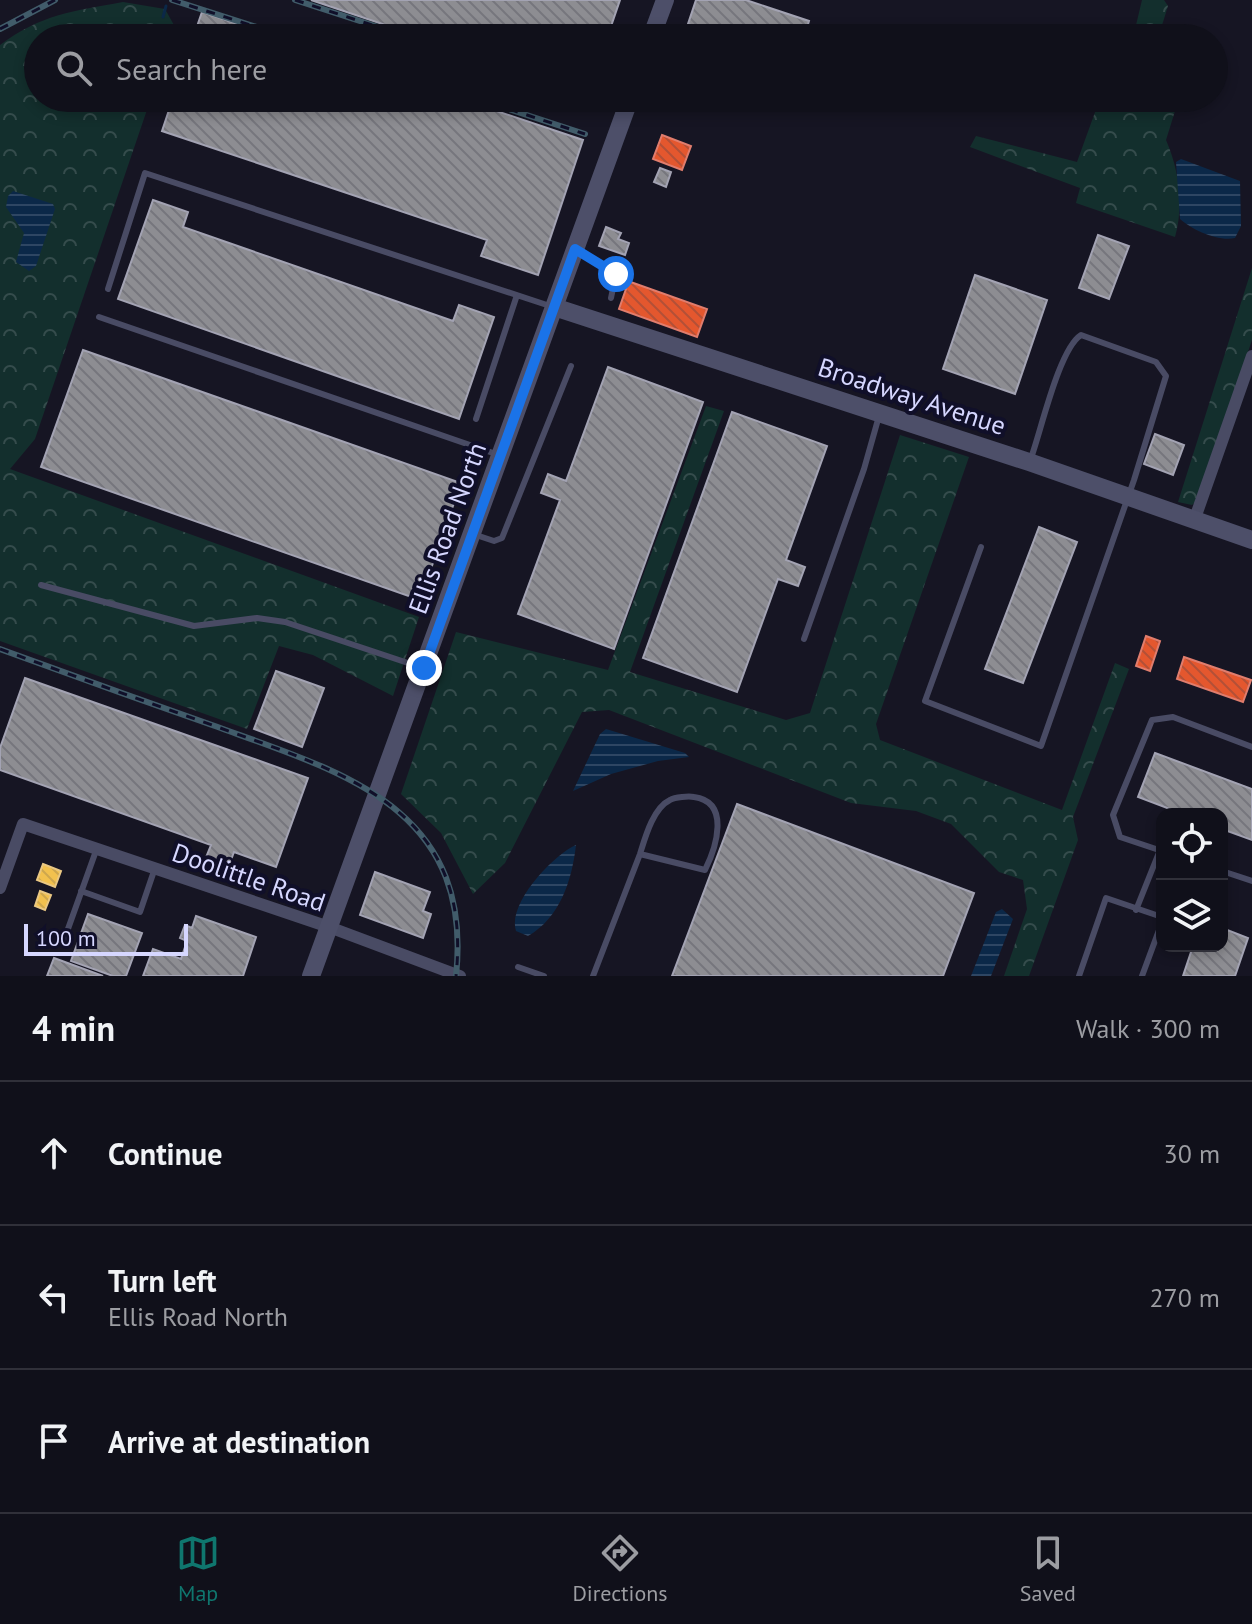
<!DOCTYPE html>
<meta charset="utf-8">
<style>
:root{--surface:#10101a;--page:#1e1e27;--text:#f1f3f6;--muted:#9c9da2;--line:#303039;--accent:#0f766e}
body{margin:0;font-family:"PT Sans",sans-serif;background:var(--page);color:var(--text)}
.controls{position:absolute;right:24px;bottom:24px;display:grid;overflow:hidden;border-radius:16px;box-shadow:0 4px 12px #0003}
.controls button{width:72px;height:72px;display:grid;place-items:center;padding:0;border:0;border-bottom:2px solid var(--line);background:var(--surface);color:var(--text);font:40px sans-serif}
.scale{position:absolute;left:24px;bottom:20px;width:164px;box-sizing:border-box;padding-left:8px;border:4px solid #d6d7ff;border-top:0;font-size:22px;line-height:28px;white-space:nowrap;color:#d6d7ff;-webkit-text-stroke:6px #100f29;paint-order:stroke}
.stop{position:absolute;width:24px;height:24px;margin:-18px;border:6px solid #1a73e8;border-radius:50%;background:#fff}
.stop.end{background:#1a73e8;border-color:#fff;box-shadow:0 2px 8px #0008}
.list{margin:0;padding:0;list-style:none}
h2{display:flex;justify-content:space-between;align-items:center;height:104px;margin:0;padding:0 32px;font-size:34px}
h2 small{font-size:26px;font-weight:400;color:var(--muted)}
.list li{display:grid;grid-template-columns:52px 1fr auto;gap:24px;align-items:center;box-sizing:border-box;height:144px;padding:0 32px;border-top:2px solid var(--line)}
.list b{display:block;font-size:30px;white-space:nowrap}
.list p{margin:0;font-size:26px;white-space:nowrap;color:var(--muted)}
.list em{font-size:26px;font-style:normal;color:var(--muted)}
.icon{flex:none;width:44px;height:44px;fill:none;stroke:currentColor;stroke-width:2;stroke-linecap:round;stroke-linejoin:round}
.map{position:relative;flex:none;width:1252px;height:976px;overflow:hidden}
.search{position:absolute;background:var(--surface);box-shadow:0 4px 12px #0003;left:24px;right:24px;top:24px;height:88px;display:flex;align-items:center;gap:20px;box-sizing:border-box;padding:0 28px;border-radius:44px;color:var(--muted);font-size:30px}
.sheet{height:536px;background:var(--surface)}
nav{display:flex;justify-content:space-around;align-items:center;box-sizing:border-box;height:112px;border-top:2px solid var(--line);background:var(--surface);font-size:22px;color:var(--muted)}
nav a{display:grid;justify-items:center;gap:4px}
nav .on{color:var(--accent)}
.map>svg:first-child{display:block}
</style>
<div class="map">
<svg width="1252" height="976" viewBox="0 0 1252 976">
<defs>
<pattern id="forest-crowns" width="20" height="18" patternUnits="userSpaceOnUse" patternTransform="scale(2)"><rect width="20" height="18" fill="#132f2d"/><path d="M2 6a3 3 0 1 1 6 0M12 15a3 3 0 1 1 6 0" fill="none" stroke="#354c4c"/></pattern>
<pattern id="water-rules" width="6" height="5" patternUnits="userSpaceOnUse" patternTransform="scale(2)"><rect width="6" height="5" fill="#0b2848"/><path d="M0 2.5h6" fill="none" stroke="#2e4663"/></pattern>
<pattern id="homes-back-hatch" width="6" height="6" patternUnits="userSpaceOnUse" patternTransform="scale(2)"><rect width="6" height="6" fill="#f2c14e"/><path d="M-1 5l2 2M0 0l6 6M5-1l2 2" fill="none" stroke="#cea74e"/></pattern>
<pattern id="shops-back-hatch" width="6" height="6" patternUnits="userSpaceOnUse" patternTransform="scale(2)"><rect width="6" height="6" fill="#e4572e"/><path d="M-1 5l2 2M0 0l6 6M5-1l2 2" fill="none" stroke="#b35037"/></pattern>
<pattern id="industry-back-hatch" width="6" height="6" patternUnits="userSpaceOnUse" patternTransform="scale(2)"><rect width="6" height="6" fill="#8d8d92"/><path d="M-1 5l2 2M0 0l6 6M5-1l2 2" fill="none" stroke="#76767d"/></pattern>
</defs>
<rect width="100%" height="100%" fill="#161523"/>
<path fill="url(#forest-crowns)" d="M1142,0H1164L1168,6L1158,38H1133Z
M123,2L165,9L175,27L171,38H38V98H151L35,439L10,469L419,617L393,696L313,655L279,646L247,729L0,641V45C42,14 73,11 123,2Z
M1119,98H1179L1166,140C1179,170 1184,205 1175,237L1076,203L1080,188L970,147L976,136L1077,162L1098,104L1118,105Z
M1252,268V340L1198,500L1192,505L1178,502Z
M706,406L724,411L630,672L786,720L810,713L900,435L969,457L876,724L880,740L1062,810L1115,663L1129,669L1073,817L1078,840L1029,976H1004L1027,909L1023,880L999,872L951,824L916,811L851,803L609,710L582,712L505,863L473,894L441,833L401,794L456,632L608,670Z"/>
<path fill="url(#water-rules)" d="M1181,159L1240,181L1241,226L1235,238C1219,242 1192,230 1180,219L1176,162Z
M13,191L53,204L55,209L36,266L29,271L16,262L24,233L6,207L8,196Z
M606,729L685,753L689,757L658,761L611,774L573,791L600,734Z
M576,845C572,880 560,918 528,936L516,931C507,904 553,855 576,845Z
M1002,909L1013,919L991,976H971L996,912Z"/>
<path fill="url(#homes-back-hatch)" stroke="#eac883" stroke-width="2" d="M43,864L61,871L55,887L37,880Z
M40,891L51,895L45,910L35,906Z"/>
<path fill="url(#shops-back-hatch)" stroke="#e07d6d" stroke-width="2" d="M662,135L691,146L682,170L653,159Z
M625,280L707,309L697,337L619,309L626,289L622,288Z
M1146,636L1160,641L1150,671L1136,666Z
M1184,657L1251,680L1243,702L1177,679Z"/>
<path fill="url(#industry-back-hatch)" stroke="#a3a3b3" stroke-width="2" d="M311,0H620L607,38H424Z
M696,0H746L809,21L804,38H769L740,28L737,38H728L688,24Z
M202,12L280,38H193Z
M173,98H458L583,140L538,275L481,256L487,240L162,131Z
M660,168L671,172L666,187L654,182Z
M153,200L188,212L183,227L453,321L459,305L494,317L459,419L118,299Z
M606,227L621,233L618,239L629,243L625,255L599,246Z
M1098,235L1129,246L1109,299L1079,288Z
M975,275L1047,300L1015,394L943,369Z
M83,350L461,483L420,600L41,467Z
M608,367L703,402L614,649L518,614L560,500L541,493L548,474L566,481Z
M732,412L827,446L786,560L805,567L798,586L778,579L737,692L643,658Z
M1155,434L1184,445L1173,475L1144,464Z
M1039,527L1077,542L1023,683L985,669Z
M276,671L324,688L302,747L254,729Z
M25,678L308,778L276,867L234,852L228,868L205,860L211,845L0,770V748Z
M1155,753L1252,789V840L1222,829V814H1183L1138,797Z
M737,804L974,893L943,976H672Z
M375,872L430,892L423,911L431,914L423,938L360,915Z
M88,914L142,933L126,976H113L71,961Z
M196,916L256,937L243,976H143L153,949L181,959L187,941L180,938L185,925L192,928Z
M1222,928L1248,938L1235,976H1183L1193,946H1222Z
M54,958L103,976H47Z"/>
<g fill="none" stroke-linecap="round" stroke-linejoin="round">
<path stroke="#0b2848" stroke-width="3" d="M163,17L166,6"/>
<path stroke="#494b64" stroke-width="6" d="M660,25L699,38
M578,251L616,274L611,298
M108,289L145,173L550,306
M99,317L496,454
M476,419L517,295
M476,535L494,541L502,538L571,366
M981,547L925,701L1041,746L1134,480L1166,376L1156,362L1081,335C1059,349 1041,431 1031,458
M41,585L194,626L257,618L285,622L420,667
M804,639L864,469L879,416
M1162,851L1120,837L1113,815L1152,720L1173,717L1252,747
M1222,871L1252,881
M81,891L140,912L155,868
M1136,910L1160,850
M64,940L97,848
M518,967L544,976
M593,976L640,854C645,838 653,808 670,800C675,797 689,796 694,797C731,802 716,848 705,870L640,854
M1079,976L1106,898L1162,917
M1142,976L1162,922"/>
<path stroke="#494b64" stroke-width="12" d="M1194,521L1252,356
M0,888L23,824L329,927L460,976"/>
<path stroke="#4d4f69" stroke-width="18" d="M651,38L665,0
M554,307L1029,462L1252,540
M311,976L630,98"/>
<g stroke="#415c6a" stroke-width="6">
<path id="rail" d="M172,0L291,38
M295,0L412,38
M0,29L55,0
M475,98L585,134
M0,649C71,675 141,700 212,725C341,772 474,806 456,976"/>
</g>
<use href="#rail" stroke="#100f29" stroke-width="3" stroke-dasharray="9" stroke-linecap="butt"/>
</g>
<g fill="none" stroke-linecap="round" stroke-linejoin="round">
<path stroke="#1a73e8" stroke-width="10" d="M424,668L575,249L616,274"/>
</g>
<g text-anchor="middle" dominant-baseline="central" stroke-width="8" stroke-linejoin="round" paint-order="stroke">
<g font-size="26" fill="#d6d7ff" stroke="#100f29">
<text transform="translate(912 396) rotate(18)">Broadway Avenue</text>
<text transform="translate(447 528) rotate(-70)">Ellis Road North</text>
<text transform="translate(249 877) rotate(19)">Doolittle Road</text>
</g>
</g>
</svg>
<div class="controls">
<button><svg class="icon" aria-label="locate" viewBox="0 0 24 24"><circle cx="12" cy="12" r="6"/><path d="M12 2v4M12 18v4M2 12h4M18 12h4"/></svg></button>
<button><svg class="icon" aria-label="layers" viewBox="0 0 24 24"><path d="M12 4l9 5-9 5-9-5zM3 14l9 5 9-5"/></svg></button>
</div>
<div class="scale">100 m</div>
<div class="stop" style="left:616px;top:274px"></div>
<div class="stop end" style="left:424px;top:668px"></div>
<div class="search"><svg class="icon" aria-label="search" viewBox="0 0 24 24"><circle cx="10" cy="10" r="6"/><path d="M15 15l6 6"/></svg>Search here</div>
</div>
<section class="sheet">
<h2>4 min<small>Walk · 300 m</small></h2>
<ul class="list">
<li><svg class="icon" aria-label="ahead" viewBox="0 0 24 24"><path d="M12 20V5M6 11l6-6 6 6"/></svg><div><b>Continue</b></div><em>30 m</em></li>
<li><svg class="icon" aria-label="left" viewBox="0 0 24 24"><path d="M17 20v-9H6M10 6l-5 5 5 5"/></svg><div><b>Turn left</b><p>Ellis Road North</p></div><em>270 m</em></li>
<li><svg class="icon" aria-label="arrive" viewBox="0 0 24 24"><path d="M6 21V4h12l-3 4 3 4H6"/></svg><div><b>Arrive at destination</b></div></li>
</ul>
</section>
<nav>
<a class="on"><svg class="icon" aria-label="map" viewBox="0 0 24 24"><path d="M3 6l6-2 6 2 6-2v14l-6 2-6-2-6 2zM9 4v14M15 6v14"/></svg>Map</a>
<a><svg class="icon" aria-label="directions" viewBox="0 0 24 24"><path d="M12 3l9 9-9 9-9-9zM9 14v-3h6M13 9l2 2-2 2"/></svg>Directions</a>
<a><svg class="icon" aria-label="saved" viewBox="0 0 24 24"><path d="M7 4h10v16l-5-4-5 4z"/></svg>Saved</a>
</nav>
